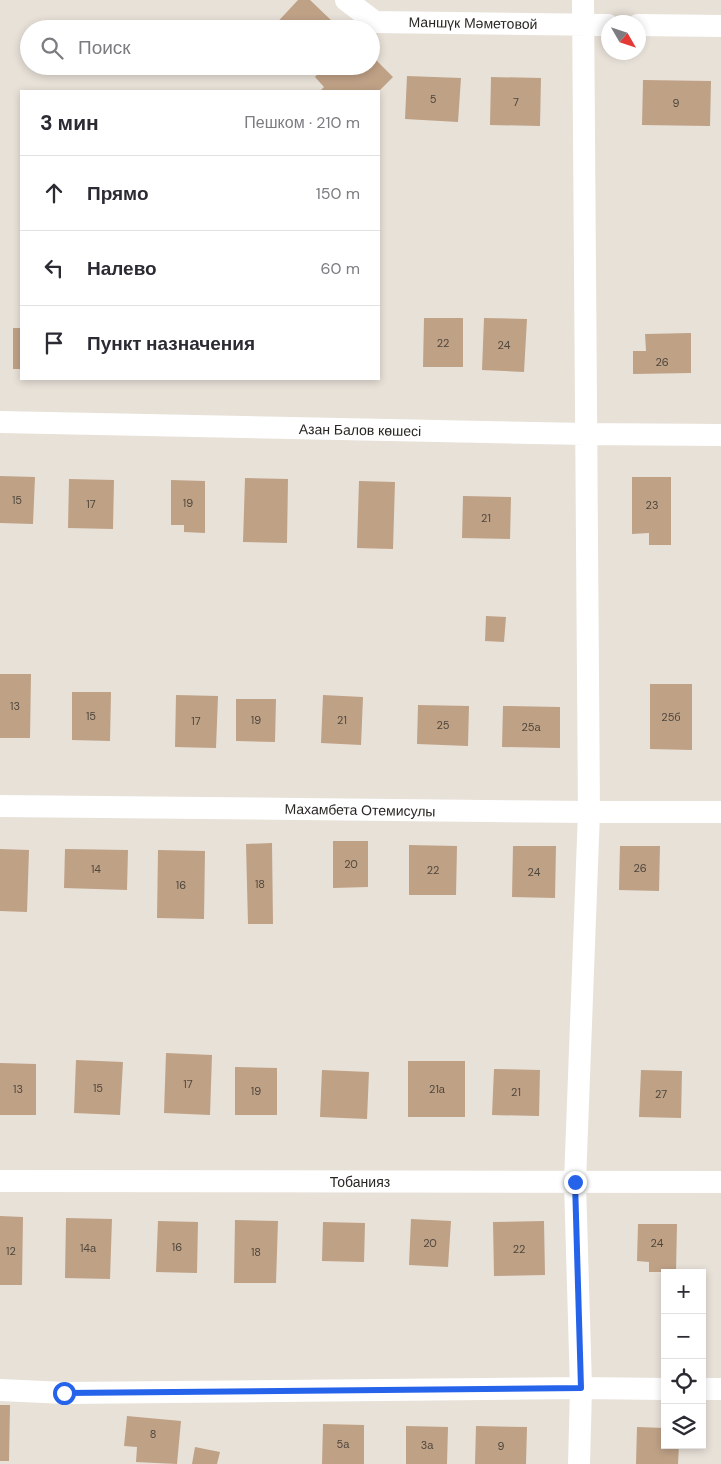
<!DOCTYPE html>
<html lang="ru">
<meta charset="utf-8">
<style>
:root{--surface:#fff;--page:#f7f7f7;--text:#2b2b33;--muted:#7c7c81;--line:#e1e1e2}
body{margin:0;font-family:"DM Sans",sans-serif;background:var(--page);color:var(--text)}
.controls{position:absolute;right:15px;bottom:15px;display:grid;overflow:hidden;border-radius:0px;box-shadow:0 2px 8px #0003}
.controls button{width:45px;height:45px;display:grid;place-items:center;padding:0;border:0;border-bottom:1px solid var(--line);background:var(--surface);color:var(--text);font:25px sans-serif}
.compass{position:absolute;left:601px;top:15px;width:45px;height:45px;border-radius:50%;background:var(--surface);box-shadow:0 2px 8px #0003;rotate:129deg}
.stop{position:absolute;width:15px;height:15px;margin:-11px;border:4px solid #2563eb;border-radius:50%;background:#fff}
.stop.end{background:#2563eb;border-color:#fff;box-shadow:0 1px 5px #0008}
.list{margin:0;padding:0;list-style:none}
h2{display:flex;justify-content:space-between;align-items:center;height:65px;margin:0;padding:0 20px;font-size:21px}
h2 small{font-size:16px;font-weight:400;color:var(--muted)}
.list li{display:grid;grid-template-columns:32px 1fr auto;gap:15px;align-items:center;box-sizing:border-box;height:75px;padding:0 20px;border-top:1px solid var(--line)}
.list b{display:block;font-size:19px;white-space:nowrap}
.list em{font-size:16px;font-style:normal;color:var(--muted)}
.icon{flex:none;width:28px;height:28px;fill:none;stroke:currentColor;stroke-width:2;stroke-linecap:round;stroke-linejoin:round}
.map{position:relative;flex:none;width:721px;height:1464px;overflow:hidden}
.search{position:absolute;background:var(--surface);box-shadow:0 2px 8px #0003;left:20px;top:20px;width:360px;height:55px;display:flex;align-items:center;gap:12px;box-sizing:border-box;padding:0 18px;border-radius:28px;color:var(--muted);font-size:19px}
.panel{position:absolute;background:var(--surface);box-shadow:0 2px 8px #0003;left:20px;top:90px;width:360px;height:290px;border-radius:0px}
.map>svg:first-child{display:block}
</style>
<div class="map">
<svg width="721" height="1464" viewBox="0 0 721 1464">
<rect width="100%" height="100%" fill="#e8e1d8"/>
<path fill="#bfa186" d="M298,0H310L332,21L324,29H271Z
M371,55L393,77L379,91H320L324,87L315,77L325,66H371Z
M407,76L461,78L458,122L405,119Z
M491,77L541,78L540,126L490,125Z
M643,80L711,81L710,126L642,125Z
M424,318H463V367H423Z
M484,318L527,319L524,372L482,370Z
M13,328H21V369H13Z
M691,333V373L633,374V351H646L645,334Z
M0,476L35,477L33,524L0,523Z
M632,477H671V545H649V533L632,534Z
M245,478L288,479L287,543L243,542Z
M69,479L114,480L113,529L68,528Z
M171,480L205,481V533L184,532V525H171Z
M359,481L395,482L393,549L357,548Z
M463,496L511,497L510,539L462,538Z
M486,616L506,617L504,642L485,641Z
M0,674H31L30,738H0Z
M650,684H692V750L650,749Z
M72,692H111L110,741L72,740Z
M176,695L218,696L216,748L175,747Z
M323,695L363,697L361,745L321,743Z
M236,699H276L275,742L236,741Z
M418,705L469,706L468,746L417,744Z
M503,706L560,707V748L502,747Z
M333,841H368V887L333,888Z
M272,843L273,924H248L246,844Z
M409,845L457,846L456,895H409Z
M513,846H556L555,898L512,897Z
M620,846H660L659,891L619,890Z
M0,849L29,850L27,912L0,911Z
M65,849L128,850L127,890L64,888Z
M158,850L205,851L204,919L157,918Z
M166,1053L212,1055L210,1115L164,1113Z
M76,1060L123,1062L120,1115L74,1113Z
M408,1061H465V1117H408Z
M0,1063L36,1064V1115H0Z
M235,1067L277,1068V1115H235Z
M494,1069L540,1070L539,1116L492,1115Z
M322,1070L369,1072L367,1119L320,1117Z
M641,1070L682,1071L681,1118L639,1117Z
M0,1216L23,1217L22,1285H0Z
M66,1218L112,1219L110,1279L65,1278Z
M411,1219L451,1221L448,1267L409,1265Z
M235,1220L278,1221L276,1283H234Z
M158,1221L198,1222L197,1273L156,1272Z
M544,1221L545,1275L494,1276L493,1222Z
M323,1222L365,1223L364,1262L322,1261Z
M638,1224H677L676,1272H649V1262L637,1261Z
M0,1405H10L9,1461H0Z
M127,1416L181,1421L177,1464L136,1462L137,1447L124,1446Z
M323,1424L364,1425V1464H322Z
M406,1426L448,1427L447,1464H406Z
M476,1426L527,1427L526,1464H475Z
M637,1427L665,1428V1445H679L678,1464H636Z
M195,1447L220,1452L217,1464H192Z"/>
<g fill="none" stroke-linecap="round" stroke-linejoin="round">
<path stroke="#fff" stroke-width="22" d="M346,0L375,22L608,25
M638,25L721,26
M0,422L586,434L721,435
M0,806L589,812H721
M0,1181L721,1182
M702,1389H721
M0,1390L65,1393L581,1388L665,1389
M579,1464L581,1388L575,1182L589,812L583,0"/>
</g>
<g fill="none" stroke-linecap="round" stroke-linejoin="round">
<path stroke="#2563eb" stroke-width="6" d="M64,1393L581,1388L575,1182"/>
</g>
<g text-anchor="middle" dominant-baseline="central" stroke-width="4" stroke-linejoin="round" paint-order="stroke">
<g font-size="11" fill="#4e463c">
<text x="433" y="99">5</text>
<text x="516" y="102">7</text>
<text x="676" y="103">9</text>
<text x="443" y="343">22</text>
<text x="504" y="345">24</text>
<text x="662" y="362">26</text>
<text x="17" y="500">15</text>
<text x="188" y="503">19</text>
<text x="91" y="504">17</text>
<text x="652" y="505">23</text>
<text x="486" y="518">21</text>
<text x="15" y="706">13</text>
<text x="91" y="716">15</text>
<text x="671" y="717">25б</text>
<text x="256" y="720">19</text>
<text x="342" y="720">21</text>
<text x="196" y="721">17</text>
<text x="443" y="725">25</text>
<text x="531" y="727">25а</text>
<text x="351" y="864">20</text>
<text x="640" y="868">26</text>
<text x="96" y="869">14</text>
<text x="433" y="870">22</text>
<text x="534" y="872">24</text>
<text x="260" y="884">18</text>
<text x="181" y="885">16</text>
<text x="188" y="1084">17</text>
<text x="98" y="1088">15</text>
<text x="18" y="1089">13</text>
<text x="437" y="1089">21а</text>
<text x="256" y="1091">19</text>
<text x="516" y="1092">21</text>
<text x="661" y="1094">27</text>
<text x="430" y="1243">20</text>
<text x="657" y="1243">24</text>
<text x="177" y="1247">16</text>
<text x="88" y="1248">14а</text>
<text x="519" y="1249">22</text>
<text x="11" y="1251">12</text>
<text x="256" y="1252">18</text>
<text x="153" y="1434">8</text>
<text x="343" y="1444">5а</text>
<text x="427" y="1445">3а</text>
<text x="501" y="1446">9</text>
</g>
<g font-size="14" fill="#292723" stroke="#fff">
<text transform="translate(473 23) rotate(1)">Маншүк Мәметовой</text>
<text transform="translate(360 430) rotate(1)">Азан Балов көшесі</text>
<text transform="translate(360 810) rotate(1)">Махамбета Отемисулы</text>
<text x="360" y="1182">Тобанияз</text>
</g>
</g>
</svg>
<div class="controls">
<button>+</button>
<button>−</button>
<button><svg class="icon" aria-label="locate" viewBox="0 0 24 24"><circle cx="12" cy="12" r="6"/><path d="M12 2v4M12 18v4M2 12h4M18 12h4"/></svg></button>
<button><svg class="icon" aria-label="layers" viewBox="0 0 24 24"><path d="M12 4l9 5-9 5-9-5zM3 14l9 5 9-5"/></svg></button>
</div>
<svg class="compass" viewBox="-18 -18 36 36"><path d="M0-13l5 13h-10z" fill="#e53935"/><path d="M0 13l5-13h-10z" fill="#7c7c81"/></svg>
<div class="stop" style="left:64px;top:1393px"></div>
<div class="stop end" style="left:575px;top:1182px"></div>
<div class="search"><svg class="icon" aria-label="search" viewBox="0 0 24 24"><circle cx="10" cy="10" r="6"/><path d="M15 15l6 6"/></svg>Поиск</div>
<section class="panel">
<h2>3 мин<small>Пешком · 210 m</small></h2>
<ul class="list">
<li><svg class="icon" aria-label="ahead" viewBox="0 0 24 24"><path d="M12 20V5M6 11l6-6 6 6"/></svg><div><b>Прямо</b></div><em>150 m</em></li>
<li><svg class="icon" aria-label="left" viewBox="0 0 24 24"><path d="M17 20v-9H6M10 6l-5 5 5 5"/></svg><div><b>Налево</b></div><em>60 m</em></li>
<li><svg class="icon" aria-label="arrive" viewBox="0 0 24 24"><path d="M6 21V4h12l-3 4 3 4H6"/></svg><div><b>Пункт назначения</b></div></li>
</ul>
</section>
</div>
